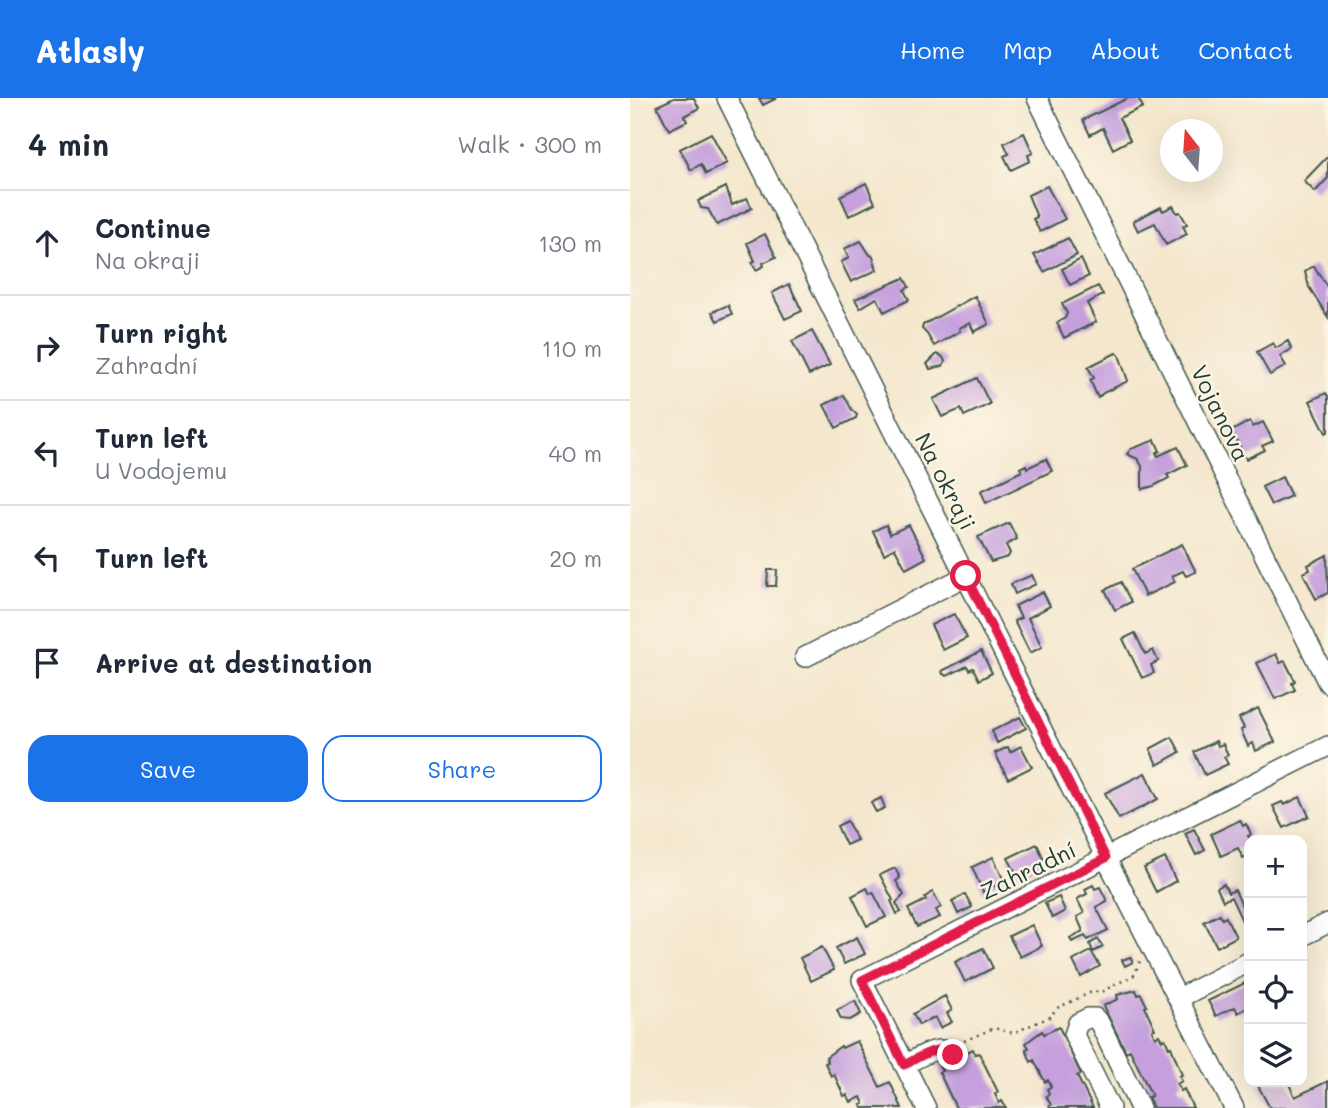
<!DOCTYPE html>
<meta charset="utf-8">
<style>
:root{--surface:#fff;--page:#f6f6f7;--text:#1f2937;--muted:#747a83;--line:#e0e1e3;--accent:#1a73e8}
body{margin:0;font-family:Mali,sans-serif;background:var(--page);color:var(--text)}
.controls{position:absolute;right:21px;bottom:21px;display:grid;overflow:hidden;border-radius:14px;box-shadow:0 7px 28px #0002}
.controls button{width:63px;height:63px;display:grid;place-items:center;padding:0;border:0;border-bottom:2px solid var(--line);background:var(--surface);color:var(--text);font:35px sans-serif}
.compass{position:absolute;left:530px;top:21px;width:63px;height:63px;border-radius:50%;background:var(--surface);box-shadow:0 7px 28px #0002;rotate:343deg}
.stop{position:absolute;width:21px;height:21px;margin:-16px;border:5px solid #e11d48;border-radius:50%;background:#fff}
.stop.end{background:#e11d48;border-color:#fff;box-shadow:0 2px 7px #0008}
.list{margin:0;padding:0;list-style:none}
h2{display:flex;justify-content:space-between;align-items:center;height:91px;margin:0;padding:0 28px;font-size:30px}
h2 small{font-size:23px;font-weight:400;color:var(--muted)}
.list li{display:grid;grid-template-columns:46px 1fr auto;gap:21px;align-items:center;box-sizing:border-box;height:105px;padding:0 28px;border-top:2px solid var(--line)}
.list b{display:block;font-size:26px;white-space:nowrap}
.list p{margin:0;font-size:23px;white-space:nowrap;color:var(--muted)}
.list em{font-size:23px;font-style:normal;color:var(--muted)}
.actions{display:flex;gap:14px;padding:21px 28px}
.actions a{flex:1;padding:16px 0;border:2px solid var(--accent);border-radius:21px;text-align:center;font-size:24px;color:var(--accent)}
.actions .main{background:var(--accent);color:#fff}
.icon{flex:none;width:38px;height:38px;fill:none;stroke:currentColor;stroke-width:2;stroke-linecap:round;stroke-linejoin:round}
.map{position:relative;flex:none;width:698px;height:1010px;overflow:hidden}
header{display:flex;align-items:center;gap:42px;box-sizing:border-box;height:98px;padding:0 35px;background:var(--accent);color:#fff}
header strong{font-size:33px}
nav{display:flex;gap:38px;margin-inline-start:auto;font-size:24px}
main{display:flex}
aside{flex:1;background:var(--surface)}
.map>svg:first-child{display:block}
</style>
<header>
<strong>Atlasly</strong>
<nav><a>Home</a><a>Map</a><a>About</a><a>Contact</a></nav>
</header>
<main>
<aside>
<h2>4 min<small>Walk · 300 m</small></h2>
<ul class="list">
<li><svg class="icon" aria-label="ahead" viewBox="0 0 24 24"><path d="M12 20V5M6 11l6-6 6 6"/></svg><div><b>Continue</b><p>Na okraji</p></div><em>130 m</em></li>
<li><svg class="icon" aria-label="right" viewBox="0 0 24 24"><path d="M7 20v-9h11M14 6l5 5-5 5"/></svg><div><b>Turn right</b><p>Zahradní</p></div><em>110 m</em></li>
<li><svg class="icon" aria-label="left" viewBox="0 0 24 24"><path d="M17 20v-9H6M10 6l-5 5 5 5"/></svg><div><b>Turn left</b><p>U Vodojemu</p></div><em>40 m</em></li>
<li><svg class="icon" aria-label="left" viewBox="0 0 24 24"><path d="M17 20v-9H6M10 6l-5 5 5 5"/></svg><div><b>Turn left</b></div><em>20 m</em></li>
<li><svg class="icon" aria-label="arrive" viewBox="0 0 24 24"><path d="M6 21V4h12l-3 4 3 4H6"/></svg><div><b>Arrive at destination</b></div></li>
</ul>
<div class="actions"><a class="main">Save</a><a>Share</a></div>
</aside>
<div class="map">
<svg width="698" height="1010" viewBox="0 0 698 1010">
<rect width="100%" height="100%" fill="#fcf5e5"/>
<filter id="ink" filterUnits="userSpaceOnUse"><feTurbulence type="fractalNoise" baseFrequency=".0143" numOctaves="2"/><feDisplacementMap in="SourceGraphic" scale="14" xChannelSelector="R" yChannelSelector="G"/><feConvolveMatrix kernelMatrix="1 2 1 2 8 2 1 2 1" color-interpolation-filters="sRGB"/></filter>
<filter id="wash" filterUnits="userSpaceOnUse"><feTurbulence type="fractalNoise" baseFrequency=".00686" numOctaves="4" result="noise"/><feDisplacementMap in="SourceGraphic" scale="28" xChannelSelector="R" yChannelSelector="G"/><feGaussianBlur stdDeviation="1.57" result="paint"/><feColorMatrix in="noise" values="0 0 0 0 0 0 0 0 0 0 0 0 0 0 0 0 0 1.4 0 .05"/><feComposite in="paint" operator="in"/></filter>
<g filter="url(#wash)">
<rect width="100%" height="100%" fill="#f4e7cd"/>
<g id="blocks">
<path fill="#c5a0dd" d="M44,0H64L69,10L54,18L57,23L39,32L27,8Z
M129,0H147L133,7Z
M498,0H508L513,9L489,20L500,42L483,51L473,30L460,37L453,22Z
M81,35L97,65L76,76L71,66L61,72L50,51Z
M394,35L403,55L398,57L400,63L381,72L374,58L379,56L374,45Z
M698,58V80L685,94L674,83Z
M236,85L245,105L219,118L210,98Z
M417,88L435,121L410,134L403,121L407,119L398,97Z
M96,89L102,107L117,100L122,110L87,127L78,111L71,110L68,103Z
M543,108L547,115L550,114L557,126L553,128L557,136L536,147L525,125L508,133L503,123L531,109L533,113Z
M135,136L146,159L133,165L134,168L126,172L122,164L125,163L117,145Z
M438,140L447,157L414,174L404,157Z
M231,143L240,157L243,158L247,172L221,184L211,164L219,160L214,151Z
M451,161L459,178L440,187L432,171Z
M684,168L698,190V219L679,189L675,173Z
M274,180L279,189L274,192L279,202L254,214L247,200L230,210L225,201Z
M159,186L172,213L155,221L142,195Z
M468,188L473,197L457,205L466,224L434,240L427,225L435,220L437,215L432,206Z
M345,198L359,226L344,234L340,225L329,230L330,233L304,248L297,236L292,231L293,227Z
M98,207L102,216L87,223L82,214Z
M182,233L200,267L179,277L162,243Z
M658,243L662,251L650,258L656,268L640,277L627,254L643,245L646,250Z
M486,255L489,257L498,283L473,295L468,300L460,282L464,280L458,269Z
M307,256L312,258L315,263L313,268L300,271L297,266Z
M347,280L360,306L334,318L331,311L312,319L303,301Z
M696,295L698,299V334L696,335L680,303Z
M214,297L222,312L227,317L226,320L206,330L194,307Z
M620,323L623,329L633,324L643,343L632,348L635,352L616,361L602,333Z
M525,342L530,353L526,355L528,358L548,349L557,367L537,377L539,380L524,388L512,391V368L508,361L497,356L501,351Z
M416,361L422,373L356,405L351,393L392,373L390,370L396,367L397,370Z
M652,379L661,398L641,407L632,389Z
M379,425L387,441L376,447L380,455L378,459L361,464L348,439Z
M256,427L260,436L279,427L296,460L276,471L265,450L254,456L243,433Z
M552,446L566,474L556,478L553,473L542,478L545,484L515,498L502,471Z
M697,457L698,495L686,501L673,475L680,472L678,467Z
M138,472H147L146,488H137Z
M402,477L406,486L385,496L381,486Z
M491,484L501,504L485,512L475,492Z
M413,494L420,508L398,520L412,549L400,555L384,523L391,520L385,508Z
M324,516L337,540L313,552L301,527Z
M505,535L515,556L523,552L528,563L521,567L524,575L512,580L493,541Z
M351,553L362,575L349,582L343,570L339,572L337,568L317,578L313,576L312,573Z
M646,556L650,565L655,563L665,583L662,585L665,592L645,601L627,565Z
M628,610L645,644L626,653L623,645L618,648L611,632L614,630L609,620Z
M390,619L396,630L367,645L362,633Z
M542,639L550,654L527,667L520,651Z
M586,643L588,648L593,646L598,657L594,659L598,666L575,677L564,654Z
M391,648L402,669L378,681L365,655L378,649L380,654Z
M515,675L528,701L489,721L475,695Z
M670,699L679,718L654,730L643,708L652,704L654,707Z
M251,700L255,710L246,714L241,705Z
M610,722L613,728L616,726L621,736L618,738L621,742L619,757L613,760L608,750L591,758L581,736Z
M217,723L227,742L216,747L207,728Z
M564,731L575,752L566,757L555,735Z
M407,746L416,766L387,777L378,760Z
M363,759L374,783L353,794L342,769Z
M535,760L546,783L526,794L514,770Z
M265,770L270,780L266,783L274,797L266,805L271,814L267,816L261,803L263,802L250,777Z
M594,786L598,795L605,792L619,824L614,827L601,799L593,803L587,790Z
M463,787L465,791L470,789L477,803L466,809L478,832L458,842L455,838L442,844L440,840L453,833L447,819L454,815L447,801L457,796L455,791Z
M237,790L240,796L243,794L256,819L237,828L222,798Z
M303,794L311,809L306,812L310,819L287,829L278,811L296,802L295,799Z
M335,796L342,809L328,816L322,803Z
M429,799L435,813L422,820L415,805Z
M590,816L592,821L596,819L606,839L587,849L574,824Z
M402,827L412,848L390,859L379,838Z
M227,839L235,856L214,866L206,850Z
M468,841L473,849L463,854L460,846Z
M192,849L204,872L181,883L170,860Z
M353,850L363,870L335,884L325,864Z
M461,853L470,868L451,879L443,863Z
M500,859L503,864L495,868L492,862Z
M619,883V909L608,915L605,909L586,918L578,903Z
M506,892L508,897L511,896L517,908L515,909L525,931L522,932L525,939L529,937L532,942L535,941L539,950L541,949L552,977L549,978L552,983L547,986L551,993L554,991L563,1010H523L518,999L522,998L500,952L496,954L473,908L488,901L487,897Z
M315,898L322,912L317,915L322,924L310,930L305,919L289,927L283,916Z
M225,903L231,916L220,922L211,921L207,912Z
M429,929L451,976L447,978L463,1010H420L419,1008L421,1007L416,998L419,996L417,991L421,989L418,982L415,984L404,962L401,964L396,951L399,950L396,945L412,933L414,936Z
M227,943L250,989L260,984L272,1010H233L231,1007L234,1006L231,999L221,1004L217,997L214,998L204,976L201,978L195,965L198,964L196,959L211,948L212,950Z
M343,951L345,956L349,955L368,994L365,996L369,1005L372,1003L376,1010H326L309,974L312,973L309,967Z
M698,983V1010H640L626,984H658L665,999Z"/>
</g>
</g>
<g filter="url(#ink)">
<use href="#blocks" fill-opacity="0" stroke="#3f564b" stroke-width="2"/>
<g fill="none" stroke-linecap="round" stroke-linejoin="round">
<g stroke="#3f564b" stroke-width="22">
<path id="minor" d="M97,0L476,760L604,1010
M407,0L698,585
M175,559L336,478
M672,838L698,825
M549,900L619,864
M274,967C289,960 309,944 323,957
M296,1010L232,882L698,648
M480,1010L444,937L448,925L458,920H465L470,926L510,1010"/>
</g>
<path stroke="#3f564b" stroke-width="2.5" stroke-dasharray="2 5" stroke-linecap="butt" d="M334,943L364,930L383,935L422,918L425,911L464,893L469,895L504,877L510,863"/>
<use href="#minor" stroke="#fff" stroke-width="19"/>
</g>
</g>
<g fill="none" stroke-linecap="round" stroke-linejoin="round" filter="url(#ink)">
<path stroke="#e11d48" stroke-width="9" d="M323,957C308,944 289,960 274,967L232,882L476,760L336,478"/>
</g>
<g text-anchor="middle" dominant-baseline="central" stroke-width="5" stroke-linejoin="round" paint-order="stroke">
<g font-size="23" fill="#1f3d34" stroke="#fcf5e5">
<text transform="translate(591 315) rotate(64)">Vojanova</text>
<text transform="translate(316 383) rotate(63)">Na okraji</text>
<text transform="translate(398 772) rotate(-26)">Zahradní</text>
</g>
</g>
</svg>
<div class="controls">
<button>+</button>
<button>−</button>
<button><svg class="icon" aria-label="locate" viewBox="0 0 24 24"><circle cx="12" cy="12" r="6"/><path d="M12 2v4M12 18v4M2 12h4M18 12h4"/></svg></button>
<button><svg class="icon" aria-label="layers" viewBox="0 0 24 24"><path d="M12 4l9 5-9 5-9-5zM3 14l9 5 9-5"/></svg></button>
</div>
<svg class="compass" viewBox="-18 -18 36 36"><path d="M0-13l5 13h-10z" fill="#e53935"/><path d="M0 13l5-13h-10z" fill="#747a83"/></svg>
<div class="stop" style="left:336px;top:478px"></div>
<div class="stop end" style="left:323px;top:957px"></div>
</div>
</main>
